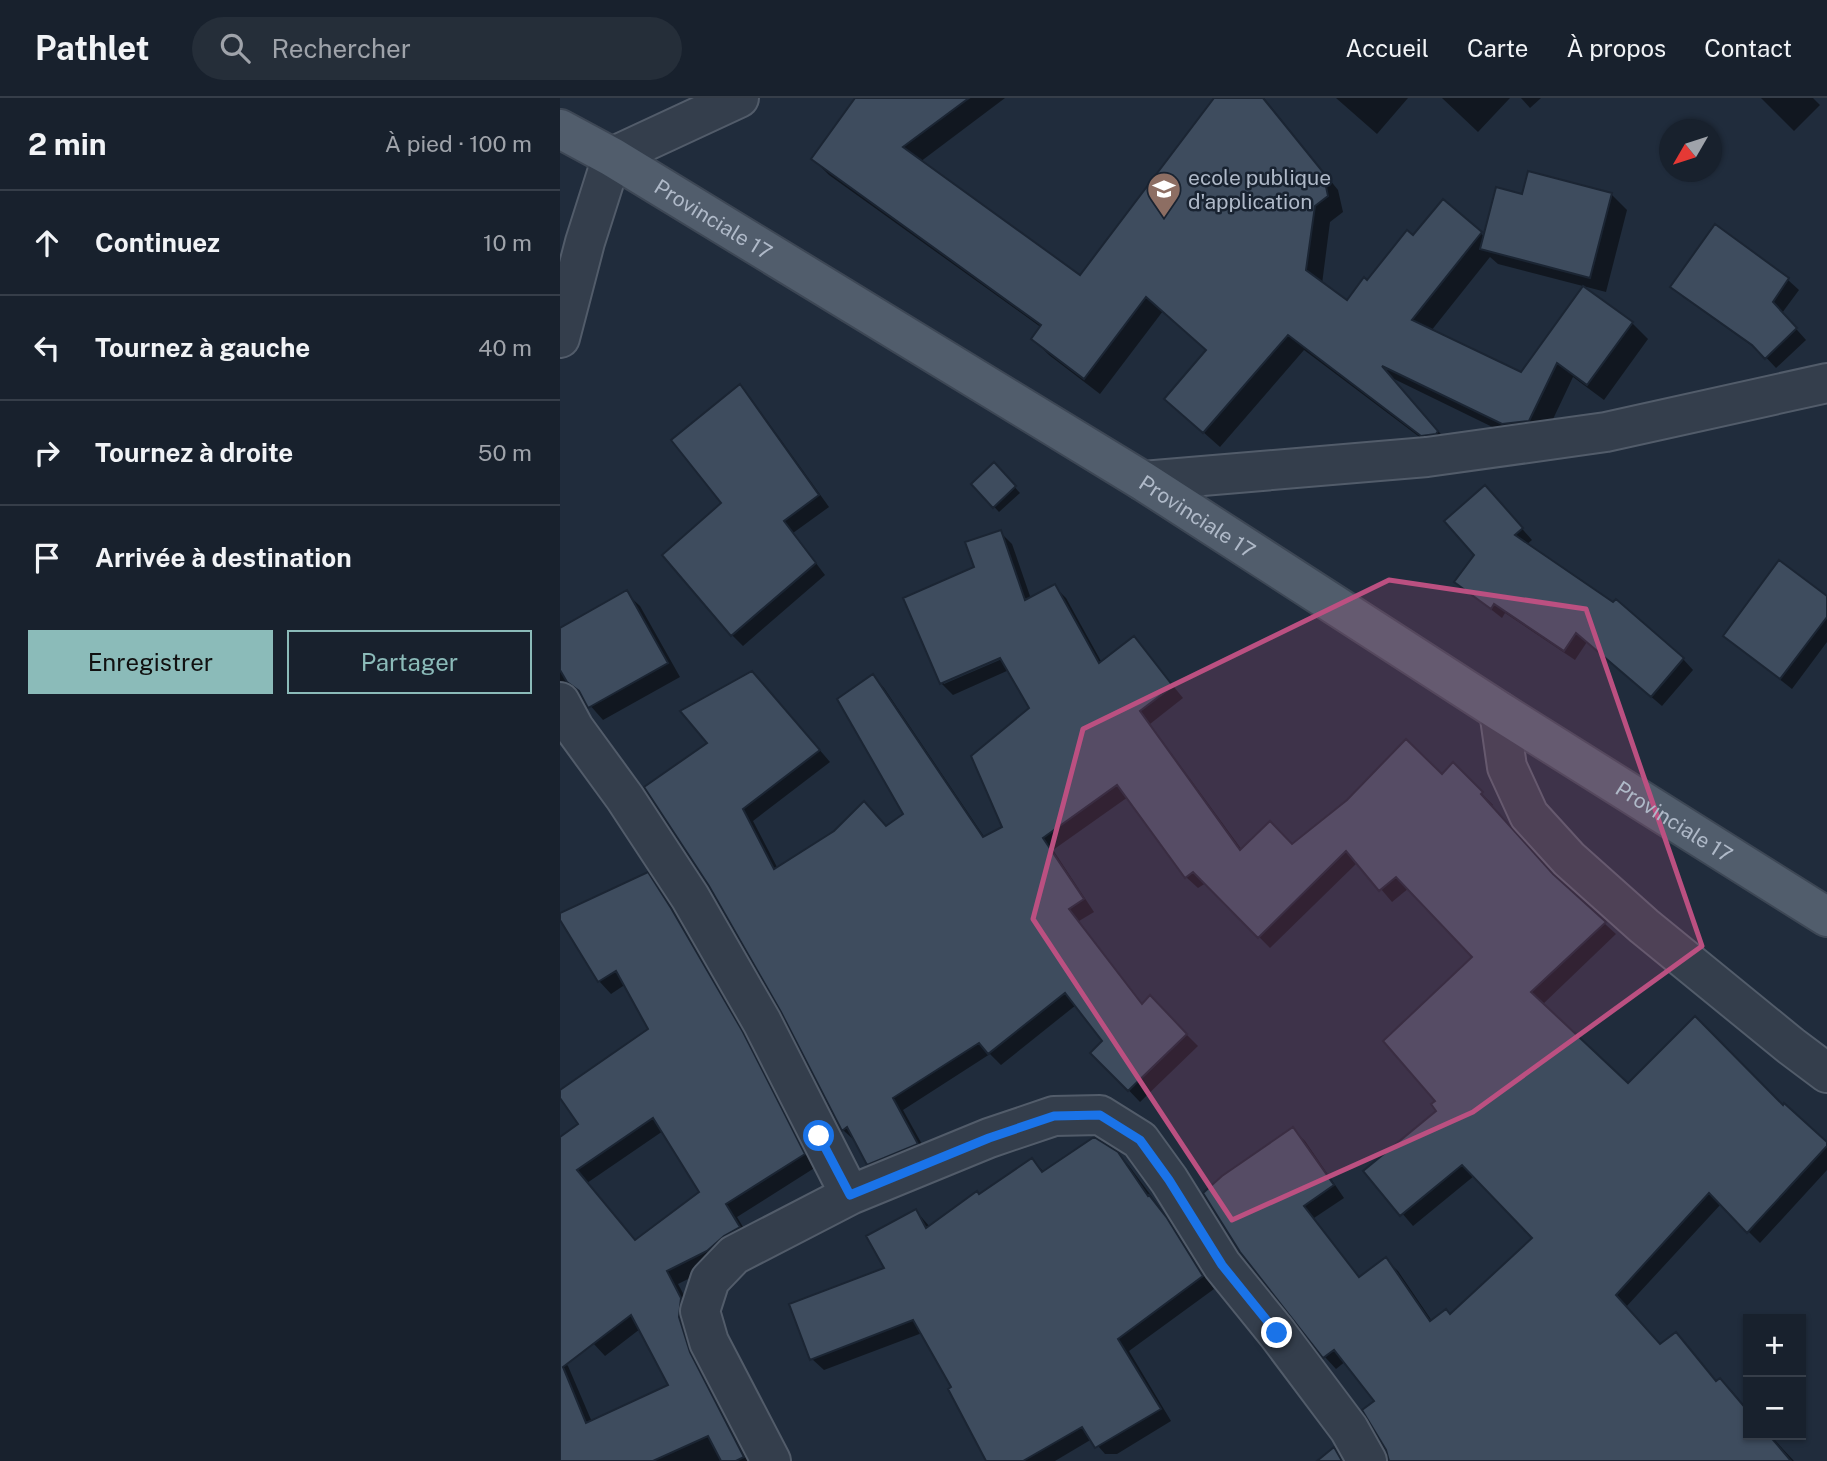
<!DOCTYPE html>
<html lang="fr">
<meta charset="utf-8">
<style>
:root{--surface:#18212d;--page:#252e39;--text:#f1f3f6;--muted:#9fa3aa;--line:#363e49;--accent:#8bbbb9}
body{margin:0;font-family:"Public Sans",sans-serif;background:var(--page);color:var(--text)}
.controls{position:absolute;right:21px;bottom:21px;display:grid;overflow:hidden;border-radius:0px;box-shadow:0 2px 5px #0004}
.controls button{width:63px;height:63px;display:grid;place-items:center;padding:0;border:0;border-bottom:2px solid var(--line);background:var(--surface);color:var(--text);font:35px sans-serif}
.compass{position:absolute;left:1099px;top:21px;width:63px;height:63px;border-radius:50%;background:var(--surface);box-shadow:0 2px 5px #0004;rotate:231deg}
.stop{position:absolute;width:21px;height:21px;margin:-16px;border:5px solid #1a73e8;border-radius:50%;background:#fff}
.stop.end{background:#1a73e8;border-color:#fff;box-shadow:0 2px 7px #0008}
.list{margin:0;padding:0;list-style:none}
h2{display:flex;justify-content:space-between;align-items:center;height:91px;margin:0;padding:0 28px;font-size:30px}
h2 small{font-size:23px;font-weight:400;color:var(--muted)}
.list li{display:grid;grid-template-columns:46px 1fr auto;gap:21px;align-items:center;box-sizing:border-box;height:105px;padding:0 28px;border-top:2px solid var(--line)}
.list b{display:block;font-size:26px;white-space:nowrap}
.list em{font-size:23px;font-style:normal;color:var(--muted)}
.actions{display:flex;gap:14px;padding:21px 28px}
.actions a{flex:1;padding:16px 0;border:2px solid var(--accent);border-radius:0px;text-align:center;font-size:24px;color:var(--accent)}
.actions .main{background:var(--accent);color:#111}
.icon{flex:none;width:38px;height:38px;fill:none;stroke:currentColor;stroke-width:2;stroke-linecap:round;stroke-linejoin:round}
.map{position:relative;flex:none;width:1267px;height:1363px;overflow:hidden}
header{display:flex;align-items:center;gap:42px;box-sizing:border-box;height:98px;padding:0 35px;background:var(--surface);border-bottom:2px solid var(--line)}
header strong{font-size:33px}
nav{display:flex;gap:38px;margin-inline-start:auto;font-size:24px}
.search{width:490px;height:63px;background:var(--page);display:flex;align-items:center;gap:18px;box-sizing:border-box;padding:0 24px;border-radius:38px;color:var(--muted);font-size:26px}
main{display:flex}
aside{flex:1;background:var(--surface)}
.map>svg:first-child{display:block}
</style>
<header>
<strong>Pathlet</strong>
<div class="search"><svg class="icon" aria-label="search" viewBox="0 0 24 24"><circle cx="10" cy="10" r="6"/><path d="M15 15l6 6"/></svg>Rechercher</div>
<nav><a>Accueil</a><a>Carte</a><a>À propos</a><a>Contact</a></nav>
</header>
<main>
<aside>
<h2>2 min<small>À pied · 100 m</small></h2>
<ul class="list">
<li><svg class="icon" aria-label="ahead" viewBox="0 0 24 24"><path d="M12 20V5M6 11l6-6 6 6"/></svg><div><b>Continuez</b></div><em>10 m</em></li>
<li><svg class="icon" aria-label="left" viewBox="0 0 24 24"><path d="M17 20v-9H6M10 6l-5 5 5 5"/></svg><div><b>Tournez à gauche</b></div><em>40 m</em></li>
<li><svg class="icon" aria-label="right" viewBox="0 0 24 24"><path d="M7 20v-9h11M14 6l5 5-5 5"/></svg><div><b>Tournez à droite</b></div><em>50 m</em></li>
<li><svg class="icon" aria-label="arrive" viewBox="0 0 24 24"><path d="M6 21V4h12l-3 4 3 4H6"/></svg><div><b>Arrivée à destination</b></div></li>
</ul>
<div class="actions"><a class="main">Enregistrer</a><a>Partager</a></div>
</aside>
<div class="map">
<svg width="1267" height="1363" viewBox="0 0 1267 1363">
<rect width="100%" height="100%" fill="#202c3c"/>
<path fill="#0007" fill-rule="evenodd" d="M297,0H445L360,64L520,179L656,0H704L778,92L783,114L770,124L762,186L788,204L853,140L920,135L925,139L963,98L1051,96L1067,112L1046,194L938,166L930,159L871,233L962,276L1072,225L1088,241L1044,302L1013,279L985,338L959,342L832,280L893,350L878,353L744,252L660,349L606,301L648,253L603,213L540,296L489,257L473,241L482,230L269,77L253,61Z
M776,0H848L817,36Z
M882,0H950L918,34Z
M961,0H981L970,10Z
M1201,0H1253L1260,7L1234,33Z
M1155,129L1228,182L1239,192L1222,215L1246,242L1216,270L1202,255L1123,199L1113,189Z
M179,288L190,299L269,409L233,435L265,477L183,548L172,537Z
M434,367L460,395L439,414L413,386Z
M935,400L972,442L966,447L1123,561L1133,572L1102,608L1027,544L1015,562L945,515L942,520L896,484L916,457Z
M440,434L452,446L471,501L494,488L506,500L542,565L574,540L623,600L590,626L682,752L733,748L882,679L893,667L933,707L931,709L998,783L1056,836L982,907L1068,988L1223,1009L1267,1046V1072L1200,1145L1161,1106L1066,1209L1101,1248L1157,1285L1160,1282L1172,1293L1188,1312V1337H1210L1234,1363H833L817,1303L786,1263L776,1271L765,1259L681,1153L733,1031L745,1043L784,1100L754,1120L800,1180L826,1162L838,1173L872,1223L890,1218L975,1140L914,1078L853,1128L806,1073L879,1013L877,1004L915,860L849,790L832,804L798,764L710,850L646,785L638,790L626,779L568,699L493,752L534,814L519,823L583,907L590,900L638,948L580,1004L533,955L544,944L516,907L441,967L430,956L343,1012L368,1057L320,1077L308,1065L295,1043L283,1032L150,646L203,586L270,664L193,723L218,771L327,730L346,717L313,578L324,590L425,740L444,730L471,610L449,572L393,597L381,585L416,470ZM448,554L449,558L384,586V582Z
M66,495L80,508L120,579L43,622L21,597L16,595L0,601V532Z
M1267,500V544L1232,591L1165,538Z
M87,776L100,789L123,825L195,949L256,1069L177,1119L191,1142L160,1165L118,1186L133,1214L191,1363H0V1260L8,1268L32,1324L111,1288L80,1231L45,1258L33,1245L0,1190V1041L21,1027L0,994L91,932L66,886L51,896L39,883L0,817ZM103,1033L141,1094L76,1143L27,1085Z
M557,1055L569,1068L601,1111L654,1191L569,1253L611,1323L557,1356H545L532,1341L495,1363H428L393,1290L362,1235L264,1272L252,1261L326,1171L356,1113L370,1129L472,1062L484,1074Z"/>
<path fill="#3e4c5e" stroke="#1b2533" stroke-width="2" fill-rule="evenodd" d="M295,0H409L343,49L520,177L654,0H703L763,74L768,98L755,108L746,172L787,202L804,179L807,182L847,132L853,137L883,101L922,134L852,222L961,274L1023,188L1073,224L1027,287L997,265L969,323L942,326L822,268L878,333L876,336L861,338L728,237L643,335L604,301L646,252L586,199L524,281L471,241L481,227L251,61Z
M968,73L1052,95L1030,180L920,151L936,89L962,96Z
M1155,126L1229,180L1213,204L1237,230L1205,261L1192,247L1110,189Z
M180,286L259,397L224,423L256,465L171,538L102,457L161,405L111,342Z
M434,364L456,388L433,410L411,386Z
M925,387L963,430L955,437L1053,504L1056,501L1124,560L1091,599L1016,535L1004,553L934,506L931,511L894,484L914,457L884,423Z
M441,432L465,502L495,486L539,565L574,538L613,588L580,613L680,752L710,723L732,746L787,702L846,641L882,676L893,664L923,694L921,696L993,776L1046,824L971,894L1068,985L1135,918L1223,1007L1224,1005L1267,1044V1048L1187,1135L1149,1095L1056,1197L1100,1246L1116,1234L1156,1283L1160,1280L1188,1313V1337H1209L1231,1363H829L826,1352L802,1312L814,1303L774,1252L763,1260L680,1154L643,1095L662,1078L733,1029L774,1087L744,1108L799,1179L826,1159L870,1223L886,1211L890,1216L972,1140L902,1067L840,1118L803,1073L876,1013L871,1006L875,1003L823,943L912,859L836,779L819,793L786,753L698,840L633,774L625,780L557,687L483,740L524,801L509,811L582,906L590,897L627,936L568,993L530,955L542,943L505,895L428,956L419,945L333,1000L358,1046L307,1067L287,1029L282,1033L221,914L149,788L84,689L147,645L120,613L192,573L260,652L183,711L214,771L274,733L304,703L326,728L343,716L277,601L313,576L423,739L442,729L411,658L469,610L440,560L380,586L343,500L414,469L405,444Z
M1219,462L1267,498V519L1220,581L1163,538Z
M67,492L108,565L28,610L19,593L7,584L0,572V530Z
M88,774L111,810L183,934L245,1056L166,1106L180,1129L164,1138L147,1153L107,1173L121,1200L119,1219L130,1254L184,1359L176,1363H161L148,1338L93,1363H0V1039L18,1026L0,1000V992L88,931L56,873L38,884L0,822V815ZM93,1020L139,1094L75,1142L17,1072ZM71,1217L108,1287L26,1325L3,1269Z
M534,1039L558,1054L588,1098L589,1097L607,1120L643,1178L558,1241L601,1311L535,1350L522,1329L463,1363H426L388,1291L391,1289L353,1222L250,1262L229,1206L324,1170L306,1138L356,1111L366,1130L417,1093L419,1096L472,1060L482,1074Z
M774,1349L782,1363H757Z"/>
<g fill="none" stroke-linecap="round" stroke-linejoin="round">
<g stroke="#525c6a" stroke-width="42">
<path id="street" d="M0,240L25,144L52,59L179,0
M583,383L867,359L1046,334L1267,285
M0,604L14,630L65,700L130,799L202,924L290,1097
M939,613L947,669L969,717L1009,761L1084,828L1231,948L1267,975
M211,1363L149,1244L140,1213L150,1182L174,1157L290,1097L429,1040L494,1018L540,1017L580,1042L609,1082L662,1167L717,1235L789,1331L807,1363"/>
</g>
<g stroke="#3d4755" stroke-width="42">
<g id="primary">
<path id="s1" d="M0,31L52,59L583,383L939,613L1267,819"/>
</g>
</g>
<use href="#street" stroke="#343e4c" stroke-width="38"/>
<use href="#primary" stroke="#515d6c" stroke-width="38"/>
</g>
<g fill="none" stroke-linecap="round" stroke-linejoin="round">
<path stroke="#1a73e8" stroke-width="9" d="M259,1038L290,1097L429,1040L494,1018L540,1017L580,1042L609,1082L662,1167L717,1235"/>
</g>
<path fill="#bb5081" fill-opacity="0.2" stroke="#bb5081" stroke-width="5" stroke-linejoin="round" d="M829,482L1026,511L1142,848L913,1014L672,1122L473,821L523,631Z"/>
<defs>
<g id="school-pin" transform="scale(1.75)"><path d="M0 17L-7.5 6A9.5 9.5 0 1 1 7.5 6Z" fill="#8d6e63" stroke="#192331"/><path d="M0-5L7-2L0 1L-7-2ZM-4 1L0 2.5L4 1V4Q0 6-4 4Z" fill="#fff"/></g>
</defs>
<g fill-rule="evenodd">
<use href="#school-pin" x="604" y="91"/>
</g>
<g text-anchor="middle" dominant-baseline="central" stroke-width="5" stroke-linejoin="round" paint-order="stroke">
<g font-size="21" fill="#afb9c8" stroke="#192331" text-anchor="start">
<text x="628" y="79">ecole publique<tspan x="628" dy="24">d'application</tspan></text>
</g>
<g font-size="21" fill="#afb9c8" stroke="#192331">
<text stroke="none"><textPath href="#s1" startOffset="178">Provinciale 17</textPath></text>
<text stroke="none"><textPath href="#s1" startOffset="746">Provinciale 17</textPath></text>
<text stroke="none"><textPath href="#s1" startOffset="1312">Provinciale 17</textPath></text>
</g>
</g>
</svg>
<div class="controls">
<button>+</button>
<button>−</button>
</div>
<svg class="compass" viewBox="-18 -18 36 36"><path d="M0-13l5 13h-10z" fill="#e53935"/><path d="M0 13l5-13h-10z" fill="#9fa3aa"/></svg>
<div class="stop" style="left:259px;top:1038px"></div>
<div class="stop end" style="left:717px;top:1235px"></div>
</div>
</main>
